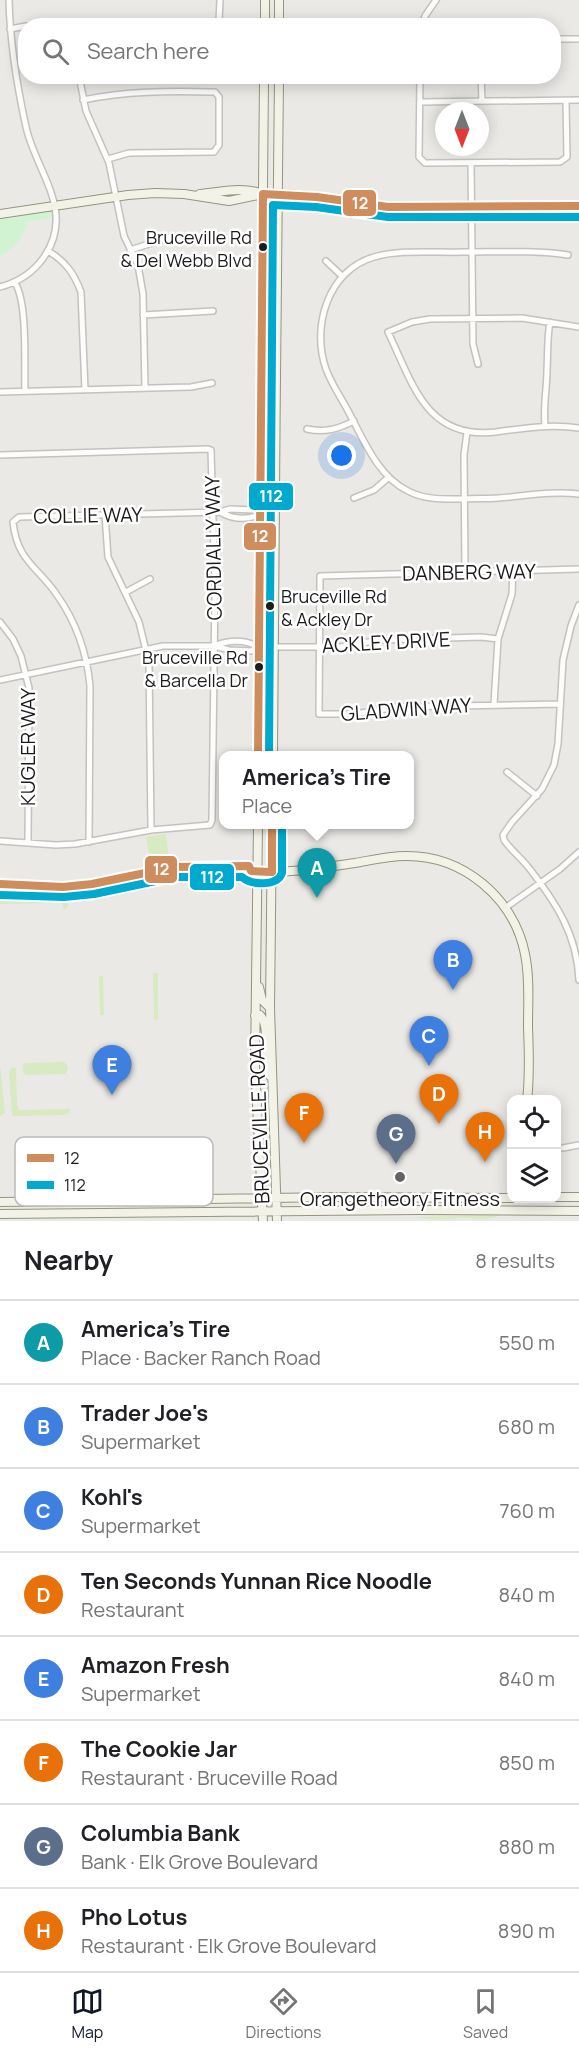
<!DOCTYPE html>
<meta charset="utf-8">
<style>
:root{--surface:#fff;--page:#f6f6f6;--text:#202124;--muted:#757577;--line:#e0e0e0;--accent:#111827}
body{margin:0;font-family:Manrope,sans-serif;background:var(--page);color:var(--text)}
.controls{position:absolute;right:18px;bottom:18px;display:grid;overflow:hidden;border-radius:12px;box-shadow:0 3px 15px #0003}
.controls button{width:54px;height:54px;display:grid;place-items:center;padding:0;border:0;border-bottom:2px solid var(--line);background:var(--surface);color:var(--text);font:30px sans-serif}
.compass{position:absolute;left:435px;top:102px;width:54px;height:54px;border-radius:50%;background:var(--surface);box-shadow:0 3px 15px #0003;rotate:180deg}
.you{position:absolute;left:342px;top:456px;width:21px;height:21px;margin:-15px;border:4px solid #fff;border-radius:50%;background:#1a73e8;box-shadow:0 0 0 9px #1a73e833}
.badge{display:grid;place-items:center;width:39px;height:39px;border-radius:50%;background:var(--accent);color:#fff;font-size:20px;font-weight:700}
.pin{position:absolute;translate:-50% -50px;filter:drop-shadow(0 2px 3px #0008)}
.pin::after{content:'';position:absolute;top:32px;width:21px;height:18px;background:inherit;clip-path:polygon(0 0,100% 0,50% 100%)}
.popup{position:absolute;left:219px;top:751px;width:195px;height:78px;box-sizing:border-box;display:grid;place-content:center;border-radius:12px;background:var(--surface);filter:drop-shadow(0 2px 4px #0005);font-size:20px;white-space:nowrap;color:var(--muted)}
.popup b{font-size:22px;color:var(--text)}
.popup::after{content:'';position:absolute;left:50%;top:100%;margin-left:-12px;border:12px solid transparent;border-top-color:var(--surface)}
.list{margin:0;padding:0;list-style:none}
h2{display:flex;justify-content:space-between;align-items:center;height:78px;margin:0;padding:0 24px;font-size:26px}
h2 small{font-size:20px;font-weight:400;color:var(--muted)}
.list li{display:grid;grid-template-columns:39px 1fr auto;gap:18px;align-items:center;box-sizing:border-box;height:84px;padding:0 24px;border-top:2px solid var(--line)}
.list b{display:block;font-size:22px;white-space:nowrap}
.list p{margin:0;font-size:20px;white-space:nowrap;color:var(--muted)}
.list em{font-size:20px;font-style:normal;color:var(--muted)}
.icon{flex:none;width:33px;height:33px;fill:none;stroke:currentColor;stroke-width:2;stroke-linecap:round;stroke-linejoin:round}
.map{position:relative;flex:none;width:579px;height:1221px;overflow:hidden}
.search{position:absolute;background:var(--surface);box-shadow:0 3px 15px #0003;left:18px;right:18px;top:18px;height:66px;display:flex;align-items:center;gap:15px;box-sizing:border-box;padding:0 21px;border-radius:24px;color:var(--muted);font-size:22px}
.sheet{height:750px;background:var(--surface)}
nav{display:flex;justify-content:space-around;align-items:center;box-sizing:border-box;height:84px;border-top:2px solid var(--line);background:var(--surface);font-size:16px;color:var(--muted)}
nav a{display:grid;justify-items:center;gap:3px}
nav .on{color:var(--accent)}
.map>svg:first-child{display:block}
</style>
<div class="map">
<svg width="579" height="1221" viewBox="0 0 579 1221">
<rect width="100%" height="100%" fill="#ebe9e5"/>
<path fill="#d7eac1" d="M166,834L169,861L151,863L146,837Z
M0,891L65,894L68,906L64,910L62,903L0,904Z
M153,973H158V1019L154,1020Z
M99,976H103L104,1015H100Z
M64,1062L68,1066L66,1074L26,1075L23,1072V1066L25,1063Z
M0,1064L5,1113L0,1116Z
M12,1067L16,1068L17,1105L19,1110L70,1109V1112L64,1115L14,1116L12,1114L9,1072Z
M501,1215C489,1221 473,1218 459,1218C443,1219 431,1221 415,1217Z"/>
<path fill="#d1f3d1" d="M49,210L53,213L54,217L27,222C23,238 15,248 0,256V218Z"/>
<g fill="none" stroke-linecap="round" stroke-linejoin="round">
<g stroke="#c3c2c1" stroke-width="8">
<path id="street" d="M39,26L216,24L219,21L220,0
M422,26L425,16L436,0
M10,29L26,26
M554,39H579
M79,76L86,111L109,163L124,236L138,265L143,294L145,388
M420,76L419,157L425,163L560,162L567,157L566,101
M481,76L482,101
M83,100C126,91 168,91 211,92H215L219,97V145L214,152L129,153L108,159
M420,102L579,100
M471,163L473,344L478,364
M130,250L171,237L212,241
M48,251C65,261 74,273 81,292L85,390
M568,255C534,250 499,252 464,252C436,253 400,249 374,257C328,270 311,327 326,369C331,383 340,396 347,409C363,438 377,476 408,491C425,500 443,499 462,499C474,498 486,499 498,498C526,496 551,491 579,494
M326,261L342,276
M15,283C28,303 24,365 25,391
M0,287C19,282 33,273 44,257C76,211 36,172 26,127C17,86 10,42 9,0
M143,315L213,311
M579,327L522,318L430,319L412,322L388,332C413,384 426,440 496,432C524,428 551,424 579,428
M0,392L191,387L212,383
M545,426C543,405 547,389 547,369C548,353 547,338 550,322
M307,429C325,433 338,429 354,421
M0,455L208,449L211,450L215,590L212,820L210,825L151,830L75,844L56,845L0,841
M354,498L374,490L389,477
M220,512C232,519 246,520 259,515
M105,515L108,557L139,622L149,663L151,830
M465,572L464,455L467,432
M126,592L150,579
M579,605L571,626L563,660L558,744L554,765L542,789L512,822L503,835L504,840C511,850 521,858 529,868C556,903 577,934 579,980
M0,622L13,639L21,656L29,688L28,843
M214,646C228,640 245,639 258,647
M273,647H340L380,640L481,637L498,639
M0,680L163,646H214L229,650L251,651L258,647
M494,704L498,639L512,594L513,571
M560,704L397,707L355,714H319L320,576L579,569
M507,772L537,796
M89,842L90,686C87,654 76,622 57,595C38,567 17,561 13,522L19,517L220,512L230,509L254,510L259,515
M505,908L560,869L579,852
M563,1148L579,1145"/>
</g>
<g stroke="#93957c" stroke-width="10">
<path id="secondary" d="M265,0V26
M279,26V0
M200,194C222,192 242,186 263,194
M0,214L128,195L155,193L184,194L229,201L263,194L299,195L377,206L405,208L579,206
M258,647L267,657L268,669
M258,756L264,76
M273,756C273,529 278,303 279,76
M258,824L255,1065L263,1221
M272,824L270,1008L277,1221
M138,876L141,877L246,875L251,871
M0,884L63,887L92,884L174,867L249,866L251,871C287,874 321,868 355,863C372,860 389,856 405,856C463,855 514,898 525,954C530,978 528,1003 528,1027C529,1051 530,1076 527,1100
M259,987L262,1000L270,1008
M255,1016L260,1015C272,1029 261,1058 270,1076
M556,1197H579
M0,1202L334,1197L512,1198
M0,1214L419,1210L579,1211"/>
</g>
<use href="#street" stroke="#fcfcfb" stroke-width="5"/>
<use href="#secondary" stroke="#f3f2e9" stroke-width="8"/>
<g stroke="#fff" stroke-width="12">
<path id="bus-1" d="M258,756L263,194L317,197L388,207L579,206
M0,884L63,887L92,884L174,867L249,866L251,871L272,872V824"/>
</g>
<g stroke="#fff" stroke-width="12">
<path id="bus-2" d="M269,756L273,205L316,207L388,217H579
M0,895L64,897L94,894L175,877H242C251,885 277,887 282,873V824"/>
</g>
<use href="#bus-1" stroke="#cf8c5d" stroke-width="8"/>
<use href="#bus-2" stroke="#00a9ce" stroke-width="8"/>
</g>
<g fill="#1c1c1c" stroke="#fff" stroke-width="2">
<circle cx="263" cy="247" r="5"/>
<circle cx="270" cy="606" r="5"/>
<circle cx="259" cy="667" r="5"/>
</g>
<circle fill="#646462" stroke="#fff" stroke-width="2" cx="400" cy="1177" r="6"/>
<g text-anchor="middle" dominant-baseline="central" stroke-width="5" stroke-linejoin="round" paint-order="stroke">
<g font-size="18" fill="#1c1c1c" stroke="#fff" text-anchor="end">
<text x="252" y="237">Bruceville Rd<tspan x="252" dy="23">&amp; Del Webb Blvd</tspan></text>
<text x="281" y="596" text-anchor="start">Bruceville Rd<tspan x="281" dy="23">&amp; Ackley Dr</tspan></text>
<text x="248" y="657">Bruceville Rd<tspan x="248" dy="23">&amp; Barcella Dr</tspan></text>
</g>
<g font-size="20" fill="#1c1c1c" stroke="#fff">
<text transform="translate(88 515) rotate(-1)">COLLIE WAY</text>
<text transform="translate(213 548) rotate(-91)">CORDIALLY WAY</text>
<text transform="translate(469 572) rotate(-1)">DANBERG WAY</text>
<text transform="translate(386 642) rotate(-3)">ACKLEY DRIVE</text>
<text transform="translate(406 709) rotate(-4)">GLADWIN WAY</text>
<text transform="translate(27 747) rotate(-90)">KUGLER WAY</text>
<text transform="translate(259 1119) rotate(-92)">BRUCEVILLE ROAD</text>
</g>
<g font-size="20" fill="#1c1c1c" stroke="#fff">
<text x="400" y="1198">Orangetheory Fitness</text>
</g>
</g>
<rect x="15" y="1137" width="198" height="69" rx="9" fill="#fff" stroke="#bbb" stroke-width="1.5"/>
<rect x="27" y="1154" width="27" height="8" fill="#cf8c5d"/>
<rect x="27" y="1181" width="27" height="8" fill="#00a9ce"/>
<g font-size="16" fill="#1c1c1c">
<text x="64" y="1164">12</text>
<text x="64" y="1191">112</text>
</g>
<g stroke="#fff" stroke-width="2">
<rect x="342" y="189" width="35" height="28" rx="6" fill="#cf8c5d"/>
<rect x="248" y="482" width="46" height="29" rx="6" fill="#00a9ce"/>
<rect x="243" y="522" width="34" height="29" rx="6" fill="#cf8c5d"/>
<rect x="144" y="855" width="34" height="29" rx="6" fill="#cf8c5d"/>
<rect x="189" y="863" width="46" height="28" rx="6" fill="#00a9ce"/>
</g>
<g font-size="16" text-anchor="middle" font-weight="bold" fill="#fff">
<text x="360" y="209">12</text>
<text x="271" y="502">112</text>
<text x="260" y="542">12</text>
<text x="161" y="875">12</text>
<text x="212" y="883">112</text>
</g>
</svg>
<div class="controls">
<button><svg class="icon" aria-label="locate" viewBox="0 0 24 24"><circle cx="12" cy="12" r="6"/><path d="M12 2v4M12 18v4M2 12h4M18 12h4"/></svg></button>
<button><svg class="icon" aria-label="layers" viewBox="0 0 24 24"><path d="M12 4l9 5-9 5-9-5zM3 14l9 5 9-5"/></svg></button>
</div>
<svg class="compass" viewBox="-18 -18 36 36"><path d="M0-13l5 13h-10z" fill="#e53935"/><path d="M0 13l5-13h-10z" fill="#757577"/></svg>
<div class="you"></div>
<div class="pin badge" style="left:317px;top:898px;background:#0f9aa8">A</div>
<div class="popup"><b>America's Tire</b>Place</div>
<div class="pin badge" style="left:453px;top:990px;background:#3f7fe0">B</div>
<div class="pin badge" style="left:429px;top:1066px;background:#3f7fe0">C</div>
<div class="pin badge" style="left:439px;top:1124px;background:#e8710a">D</div>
<div class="pin badge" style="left:112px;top:1095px;background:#3f7fe0">E</div>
<div class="pin badge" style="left:304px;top:1143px;background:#e8710a">F</div>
<div class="pin badge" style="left:396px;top:1164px;background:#5c6f8a">G</div>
<div class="pin badge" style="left:485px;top:1162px;background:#e8710a">H</div>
<div class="search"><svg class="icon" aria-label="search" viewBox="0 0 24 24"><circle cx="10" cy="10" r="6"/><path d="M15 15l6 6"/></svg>Search here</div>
</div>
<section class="sheet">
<h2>Nearby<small>8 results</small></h2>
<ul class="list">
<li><span class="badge" style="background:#0f9aa8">A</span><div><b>America's Tire</b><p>Place · Backer Ranch Road</p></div><em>550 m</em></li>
<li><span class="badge" style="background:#3f7fe0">B</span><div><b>Trader Joe's</b><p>Supermarket</p></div><em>680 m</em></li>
<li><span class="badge" style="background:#3f7fe0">C</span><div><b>Kohl's</b><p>Supermarket</p></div><em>760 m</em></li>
<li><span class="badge" style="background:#e8710a">D</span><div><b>Ten Seconds Yunnan Rice Noodle</b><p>Restaurant</p></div><em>840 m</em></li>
<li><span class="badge" style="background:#3f7fe0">E</span><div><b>Amazon Fresh</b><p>Supermarket</p></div><em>840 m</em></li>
<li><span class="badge" style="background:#e8710a">F</span><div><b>The Cookie Jar</b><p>Restaurant · Bruceville Road</p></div><em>850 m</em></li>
<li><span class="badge" style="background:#5c6f8a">G</span><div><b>Columbia Bank</b><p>Bank · Elk Grove Boulevard</p></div><em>880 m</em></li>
<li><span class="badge" style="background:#e8710a">H</span><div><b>Pho Lotus</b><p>Restaurant · Elk Grove Boulevard</p></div><em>890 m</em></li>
</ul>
</section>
<nav>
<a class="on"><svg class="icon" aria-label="map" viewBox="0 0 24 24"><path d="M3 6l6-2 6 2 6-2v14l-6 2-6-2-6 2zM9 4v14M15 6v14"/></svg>Map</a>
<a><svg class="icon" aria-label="directions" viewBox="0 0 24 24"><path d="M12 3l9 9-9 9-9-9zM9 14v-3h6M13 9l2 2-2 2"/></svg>Directions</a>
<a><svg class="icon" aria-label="saved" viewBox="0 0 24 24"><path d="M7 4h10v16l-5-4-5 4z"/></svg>Saved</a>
</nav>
